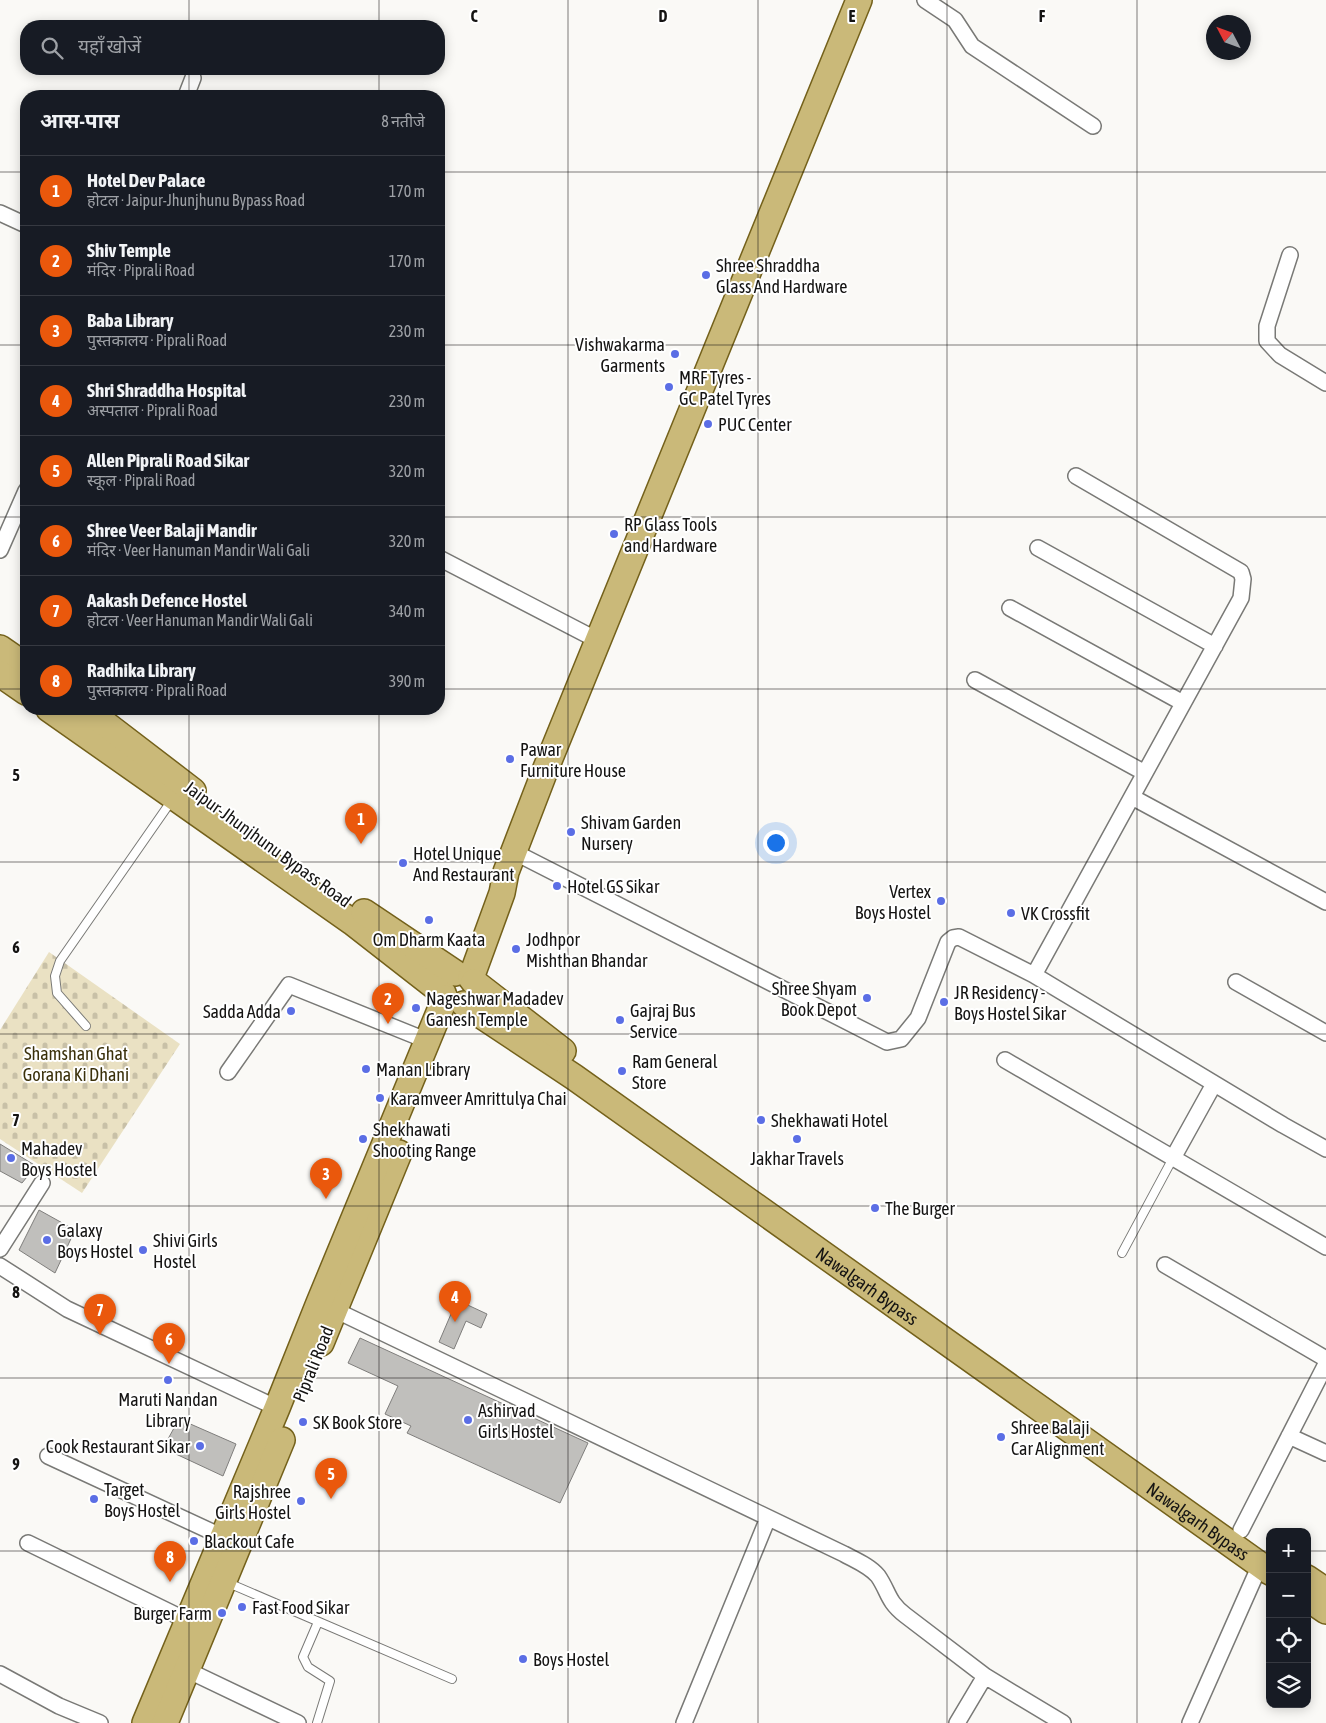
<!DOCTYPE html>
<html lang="hi">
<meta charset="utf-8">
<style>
:root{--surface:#171b24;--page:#242831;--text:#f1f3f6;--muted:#9ea1a6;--line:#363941;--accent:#ea580c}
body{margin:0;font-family:"Asap Condensed","Noto Sans Devanagari",sans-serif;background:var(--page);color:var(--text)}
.controls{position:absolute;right:15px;bottom:15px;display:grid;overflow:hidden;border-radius:10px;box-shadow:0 2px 12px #0003}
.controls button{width:45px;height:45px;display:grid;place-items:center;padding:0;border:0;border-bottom:1px solid var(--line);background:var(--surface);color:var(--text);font:25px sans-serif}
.compass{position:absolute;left:1206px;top:15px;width:45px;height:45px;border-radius:50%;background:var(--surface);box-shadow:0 2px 12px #0003;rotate:311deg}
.you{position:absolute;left:775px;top:842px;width:18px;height:18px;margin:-12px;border:4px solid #fff;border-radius:50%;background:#1a73e8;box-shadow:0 0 0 8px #1a73e833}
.badge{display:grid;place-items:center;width:32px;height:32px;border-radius:50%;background:var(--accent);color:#fff;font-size:16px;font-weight:700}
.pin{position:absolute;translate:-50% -41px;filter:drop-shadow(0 1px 2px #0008)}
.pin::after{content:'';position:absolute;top:26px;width:18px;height:15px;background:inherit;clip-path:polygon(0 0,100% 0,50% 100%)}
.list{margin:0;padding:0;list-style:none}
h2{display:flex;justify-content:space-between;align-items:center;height:65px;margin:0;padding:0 20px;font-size:21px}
h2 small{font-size:16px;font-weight:400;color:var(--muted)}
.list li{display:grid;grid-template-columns:32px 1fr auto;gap:15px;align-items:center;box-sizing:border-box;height:70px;padding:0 20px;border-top:1px solid var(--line)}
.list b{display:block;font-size:19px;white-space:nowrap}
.list p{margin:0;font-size:16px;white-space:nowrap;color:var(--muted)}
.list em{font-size:16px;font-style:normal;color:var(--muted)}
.icon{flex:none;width:28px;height:28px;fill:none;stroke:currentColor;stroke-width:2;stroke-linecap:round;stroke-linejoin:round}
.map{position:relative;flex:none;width:1326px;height:1723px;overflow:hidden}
.search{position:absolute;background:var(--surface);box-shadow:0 2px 12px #0003;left:20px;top:20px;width:425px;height:55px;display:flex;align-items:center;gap:12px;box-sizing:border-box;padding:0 18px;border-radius:20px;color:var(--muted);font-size:19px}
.panel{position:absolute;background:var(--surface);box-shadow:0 2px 12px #0003;left:20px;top:90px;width:425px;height:625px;border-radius:20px}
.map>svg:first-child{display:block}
</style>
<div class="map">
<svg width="1326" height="1723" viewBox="0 0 1326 1723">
<defs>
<pattern id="cemetery-stones" width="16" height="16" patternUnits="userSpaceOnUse" patternTransform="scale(1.25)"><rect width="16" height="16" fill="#eae1c3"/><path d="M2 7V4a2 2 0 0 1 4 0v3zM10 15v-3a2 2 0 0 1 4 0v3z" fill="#c8c0a7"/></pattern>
</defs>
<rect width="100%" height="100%" fill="#faf9f6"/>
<path fill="url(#cemetery-stones)" d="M49,952L180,1044L82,1193L0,1139V1030Z"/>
<path fill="#c0bfbc" stroke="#7f7e7c" d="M0,1144L36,1166L22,1183L0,1171Z
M39,1210L75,1230L55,1273L19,1250Z
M457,1300L487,1314L481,1328L466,1321L454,1349L439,1342Z
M360,1338L588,1443L560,1503L407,1433L411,1426L385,1414L398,1386L348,1363Z
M179,1419L236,1444L223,1476L163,1448Z"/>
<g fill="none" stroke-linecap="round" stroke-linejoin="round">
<g stroke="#797976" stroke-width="10">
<path id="service" d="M86,1026L57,993L55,976L60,961L172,800
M1122,1253L1173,1158
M226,1582L452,1679
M317,1723L330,1681L308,1667L303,1657L318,1622"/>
</g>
<g stroke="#797976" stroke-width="18">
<path id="minor" d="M925,0L955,20L972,46L1093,126
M186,96L193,78
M0,213L26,225
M1290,255L1267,326V341L1280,355L1326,383
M1038,548L1215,646
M0,550L26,491
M439,558L599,641
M1010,608L1183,703
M975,680L1145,773
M1132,797L1326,902
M514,852L887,1042L901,1039L918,1018L948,942L953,938L959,937L1034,975L1283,1125L1326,1149
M1034,975L1241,598L1243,579L1241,572L1076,476
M1236,982L1326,1033
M1005,1060L1326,1247
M228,1072L289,985L428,1041
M1173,1158L1214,1084
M0,1249L42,1183
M1165,1265L1326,1359
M0,1266L67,1309L277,1408
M335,1310L844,1554C855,1560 870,1566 878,1576C889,1592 887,1601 905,1615L985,1676L1063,1723
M1289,1436L1326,1453
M48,1456L223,1537
M1241,1530L1326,1364
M28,1543L188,1621
M187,1670L298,1723
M0,1674L59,1706L100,1723
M684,1723L768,1518
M957,1723L985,1676
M1190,1723L1260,1565"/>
</g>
<g stroke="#74611b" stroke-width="28">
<g id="primary">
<path d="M0,648L26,666"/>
<path d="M0,674L26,692"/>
<path d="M49,709L352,922L443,993"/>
<path d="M86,709L193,791"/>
<path d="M364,912L455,973"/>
<path d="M471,978L502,893L506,872L546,768L859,0"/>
<path d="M474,982L563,1051"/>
<path id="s1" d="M464,1004L574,1077L1270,1572"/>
<path d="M321,1343L399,1153"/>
<path d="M1307,1578L1326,1591"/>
<path d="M1307,1598L1326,1611"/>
<path d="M145,1723L277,1408L319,1303L445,998"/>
<path d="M165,1723L282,1440"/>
</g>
</g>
<use href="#service" stroke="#fff" stroke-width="8"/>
<use href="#minor" stroke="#fff" stroke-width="15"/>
<use href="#primary" stroke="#cab979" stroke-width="25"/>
</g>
<path fill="none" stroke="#151413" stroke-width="1" stroke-opacity="0.55" d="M189,0V26M379,0V26M568,0V1723M758,0V1723M947,0V1723M1137,0V1723M189,69V96M379,69V96M0,172H26M439,172H1326M0,345H26M439,345H1326M0,517H26M439,517H1326M0,689H26M439,689H1326M189,709V1723M379,709V1723M0,862H1326M0,1034H1326M0,1206H1326M0,1378H1326M0,1551H1270M1307,1551H1326"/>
<g fill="#5b6ee5" stroke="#fff" stroke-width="2">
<circle cx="706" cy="275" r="5"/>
<circle cx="675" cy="354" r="5"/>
<circle cx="669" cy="387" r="5"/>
<circle cx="708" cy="424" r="5"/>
<circle cx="614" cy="534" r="5"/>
<circle cx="510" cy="759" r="5"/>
<circle cx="571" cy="832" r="5"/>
<circle cx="403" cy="863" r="5"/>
<circle cx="557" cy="886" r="5"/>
<circle cx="941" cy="901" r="5"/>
<circle cx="1011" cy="913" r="5"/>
<circle cx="429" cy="920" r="5"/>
<circle cx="516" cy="949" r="5"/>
<circle cx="867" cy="998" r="5"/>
<circle cx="944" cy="1002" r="5"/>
<circle cx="416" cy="1008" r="5"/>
<circle cx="291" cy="1011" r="5"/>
<circle cx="620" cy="1020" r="5"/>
<circle cx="366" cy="1069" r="5"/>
<circle cx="622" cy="1071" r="5"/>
<circle cx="380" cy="1098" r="5"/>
<circle cx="761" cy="1120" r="5"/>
<circle cx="363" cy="1139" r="5"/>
<circle cx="797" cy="1139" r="5"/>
<circle cx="11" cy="1158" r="5"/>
<circle cx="875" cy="1208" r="5"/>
<circle cx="47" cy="1240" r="5"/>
<circle cx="143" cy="1250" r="5"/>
<circle cx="168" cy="1380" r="5"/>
<circle cx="468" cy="1420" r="5"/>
<circle cx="303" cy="1422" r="5"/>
<circle cx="1001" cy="1437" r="5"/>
<circle cx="200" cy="1446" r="5"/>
<circle cx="94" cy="1499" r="5"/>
<circle cx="301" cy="1501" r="5"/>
<circle cx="194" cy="1541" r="5"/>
<circle cx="242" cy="1607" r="5"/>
<circle cx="222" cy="1613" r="5"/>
<circle cx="523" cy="1659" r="5"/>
</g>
<g text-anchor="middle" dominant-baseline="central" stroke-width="4" stroke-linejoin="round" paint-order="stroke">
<g font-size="18" fill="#151413" stroke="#fff" text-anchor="start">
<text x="716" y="265">Shree Shraddha<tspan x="716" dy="21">Glass And Hardware</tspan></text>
<text x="665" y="344" text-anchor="end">Vishwakarma<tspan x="665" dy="21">Garments</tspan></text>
<text x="679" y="377">MRF Tyres -<tspan x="679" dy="21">GC Patel Tyres</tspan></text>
<text x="718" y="424">PUC Center</text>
<text x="624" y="524">RP Glass Tools<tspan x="624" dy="21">and Hardware</tspan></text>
<text x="520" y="749">Pawar<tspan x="520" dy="21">Furniture House</tspan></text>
<text x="581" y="822">Shivam Garden<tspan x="581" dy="21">Nursery</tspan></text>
<text x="413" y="853">Hotel Unique<tspan x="413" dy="21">And Restaurant</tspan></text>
<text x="567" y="886">Hotel GS Sikar</text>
<text x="931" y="891" text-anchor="end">Vertex<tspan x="931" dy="21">Boys Hostel</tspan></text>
<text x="1021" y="913">VK Crossfit</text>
<text x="429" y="939" text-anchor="middle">Om Dharm Kaata</text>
<text x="526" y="939">Jodhpor<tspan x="526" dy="21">Mishthan Bhandar</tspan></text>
<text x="857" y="988" text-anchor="end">Shree Shyam<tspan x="857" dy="21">Book Depot</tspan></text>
<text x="954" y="992">JR Residency -<tspan x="954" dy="21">Boys Hostel Sikar</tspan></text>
<text x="426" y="998">Nageshwar Madadev<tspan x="426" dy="21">Ganesh Temple</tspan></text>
<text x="630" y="1010">Gajraj Bus<tspan x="630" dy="21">Service</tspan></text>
<text x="281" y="1011" text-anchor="end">Sadda Adda</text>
<text x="632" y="1061">Ram General<tspan x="632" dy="21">Store</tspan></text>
<text x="376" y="1069">Manan Library</text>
<text x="390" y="1098">Karamveer Amrittulya Chai</text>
<text x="771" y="1120">Shekhawati Hotel</text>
<text x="373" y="1129">Shekhawati<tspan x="373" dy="21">Shooting Range</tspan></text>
<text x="21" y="1148">Mahadev<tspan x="21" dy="21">Boys Hostel</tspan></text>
<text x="797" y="1158" text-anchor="middle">Jakhar Travels</text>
<text x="885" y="1208">The Burger</text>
<text x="57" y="1230">Galaxy<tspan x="57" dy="21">Boys Hostel</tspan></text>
<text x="153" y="1240">Shivi Girls<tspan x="153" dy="21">Hostel</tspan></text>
<text x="168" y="1399" text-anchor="middle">Maruti Nandan<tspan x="168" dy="21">Library</tspan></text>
<text x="478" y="1410">Ashirvad<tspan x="478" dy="21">Girls Hostel</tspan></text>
<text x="313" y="1422">SK Book Store</text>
<text x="1011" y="1427">Shree Balaji<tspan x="1011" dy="21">Car Alignment</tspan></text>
<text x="190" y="1446" text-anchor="end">Cook Restaurant Sikar</text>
<text x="104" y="1489">Target<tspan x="104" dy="21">Boys Hostel</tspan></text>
<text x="291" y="1491" text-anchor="end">Rajshree<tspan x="291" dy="21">Girls Hostel</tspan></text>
<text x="204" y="1541">Blackout Cafe</text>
<text x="252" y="1607">Fast Food Sikar</text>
<text x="212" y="1613" text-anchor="end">Burger Farm</text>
<text x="533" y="1659">Boys Hostel</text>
</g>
<g font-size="18" fill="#151413" stroke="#fff">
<text transform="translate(268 844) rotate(36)">Jaipur-Jhunjhunu Bypass Road</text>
<text stroke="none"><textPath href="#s1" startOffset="492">Nawalgarh Bypass</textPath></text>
<text transform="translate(313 1364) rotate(-68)">Piprali Road</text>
<text stroke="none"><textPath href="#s1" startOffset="898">Nawalgarh Bypass</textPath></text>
</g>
<g font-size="18" fill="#3a300a" stroke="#fff">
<text x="76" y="1053">Shamshan Ghat<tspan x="76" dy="21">Gorana Ki Dhani</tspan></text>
</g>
</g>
<g font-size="16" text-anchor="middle" font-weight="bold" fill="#151413" stroke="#fff" stroke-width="4" stroke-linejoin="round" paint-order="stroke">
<text x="474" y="22">C</text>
<text x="663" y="22">D</text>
<text x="852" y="22">E</text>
<text x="1042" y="22">F</text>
<text x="16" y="781">5</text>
<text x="16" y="953">6</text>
<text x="16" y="1126">7</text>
<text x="16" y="1298">8</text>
<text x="16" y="1470">9</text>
</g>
</svg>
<div class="controls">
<button>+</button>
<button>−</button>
<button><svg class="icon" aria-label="locate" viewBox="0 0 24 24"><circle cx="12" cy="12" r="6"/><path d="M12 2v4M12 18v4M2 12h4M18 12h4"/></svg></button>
<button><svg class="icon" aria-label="layers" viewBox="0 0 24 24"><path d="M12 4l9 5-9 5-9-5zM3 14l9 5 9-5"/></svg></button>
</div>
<svg class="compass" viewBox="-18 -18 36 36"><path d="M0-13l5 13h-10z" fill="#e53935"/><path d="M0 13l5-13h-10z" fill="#9ea1a6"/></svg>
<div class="you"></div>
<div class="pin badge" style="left:361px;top:844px">1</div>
<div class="pin badge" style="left:388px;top:1024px">2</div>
<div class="pin badge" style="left:326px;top:1199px">3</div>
<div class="pin badge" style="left:455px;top:1322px">4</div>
<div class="pin badge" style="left:331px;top:1499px">5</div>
<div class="pin badge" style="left:169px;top:1364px">6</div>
<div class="pin badge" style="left:100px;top:1335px">7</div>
<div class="pin badge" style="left:170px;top:1582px">8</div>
<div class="search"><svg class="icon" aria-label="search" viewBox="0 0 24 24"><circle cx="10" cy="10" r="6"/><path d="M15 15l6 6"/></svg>यहाँ खोजें</div>
<section class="panel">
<h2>आस-पास<small>8 नतीजे</small></h2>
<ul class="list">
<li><span class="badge">1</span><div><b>Hotel Dev Palace</b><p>होटल · Jaipur-Jhunjhunu Bypass Road</p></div><em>170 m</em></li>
<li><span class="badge">2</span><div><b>Shiv Temple</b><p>मंदिर · Piprali Road</p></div><em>170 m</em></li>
<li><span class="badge">3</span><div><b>Baba Library</b><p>पुस्तकालय · Piprali Road</p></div><em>230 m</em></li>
<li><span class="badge">4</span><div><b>Shri Shraddha Hospital</b><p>अस्पताल · Piprali Road</p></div><em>230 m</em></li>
<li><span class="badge">5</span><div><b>Allen Piprali Road Sikar</b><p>स्कूल · Piprali Road</p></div><em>320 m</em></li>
<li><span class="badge">6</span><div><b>Shree Veer Balaji Mandir</b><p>मंदिर · Veer Hanuman Mandir Wali Gali</p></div><em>320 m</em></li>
<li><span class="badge">7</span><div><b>Aakash Defence Hostel</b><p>होटल · Veer Hanuman Mandir Wali Gali</p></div><em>340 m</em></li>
<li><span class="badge">8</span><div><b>Radhika Library</b><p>पुस्तकालय · Piprali Road</p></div><em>390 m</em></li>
</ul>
</section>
</div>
